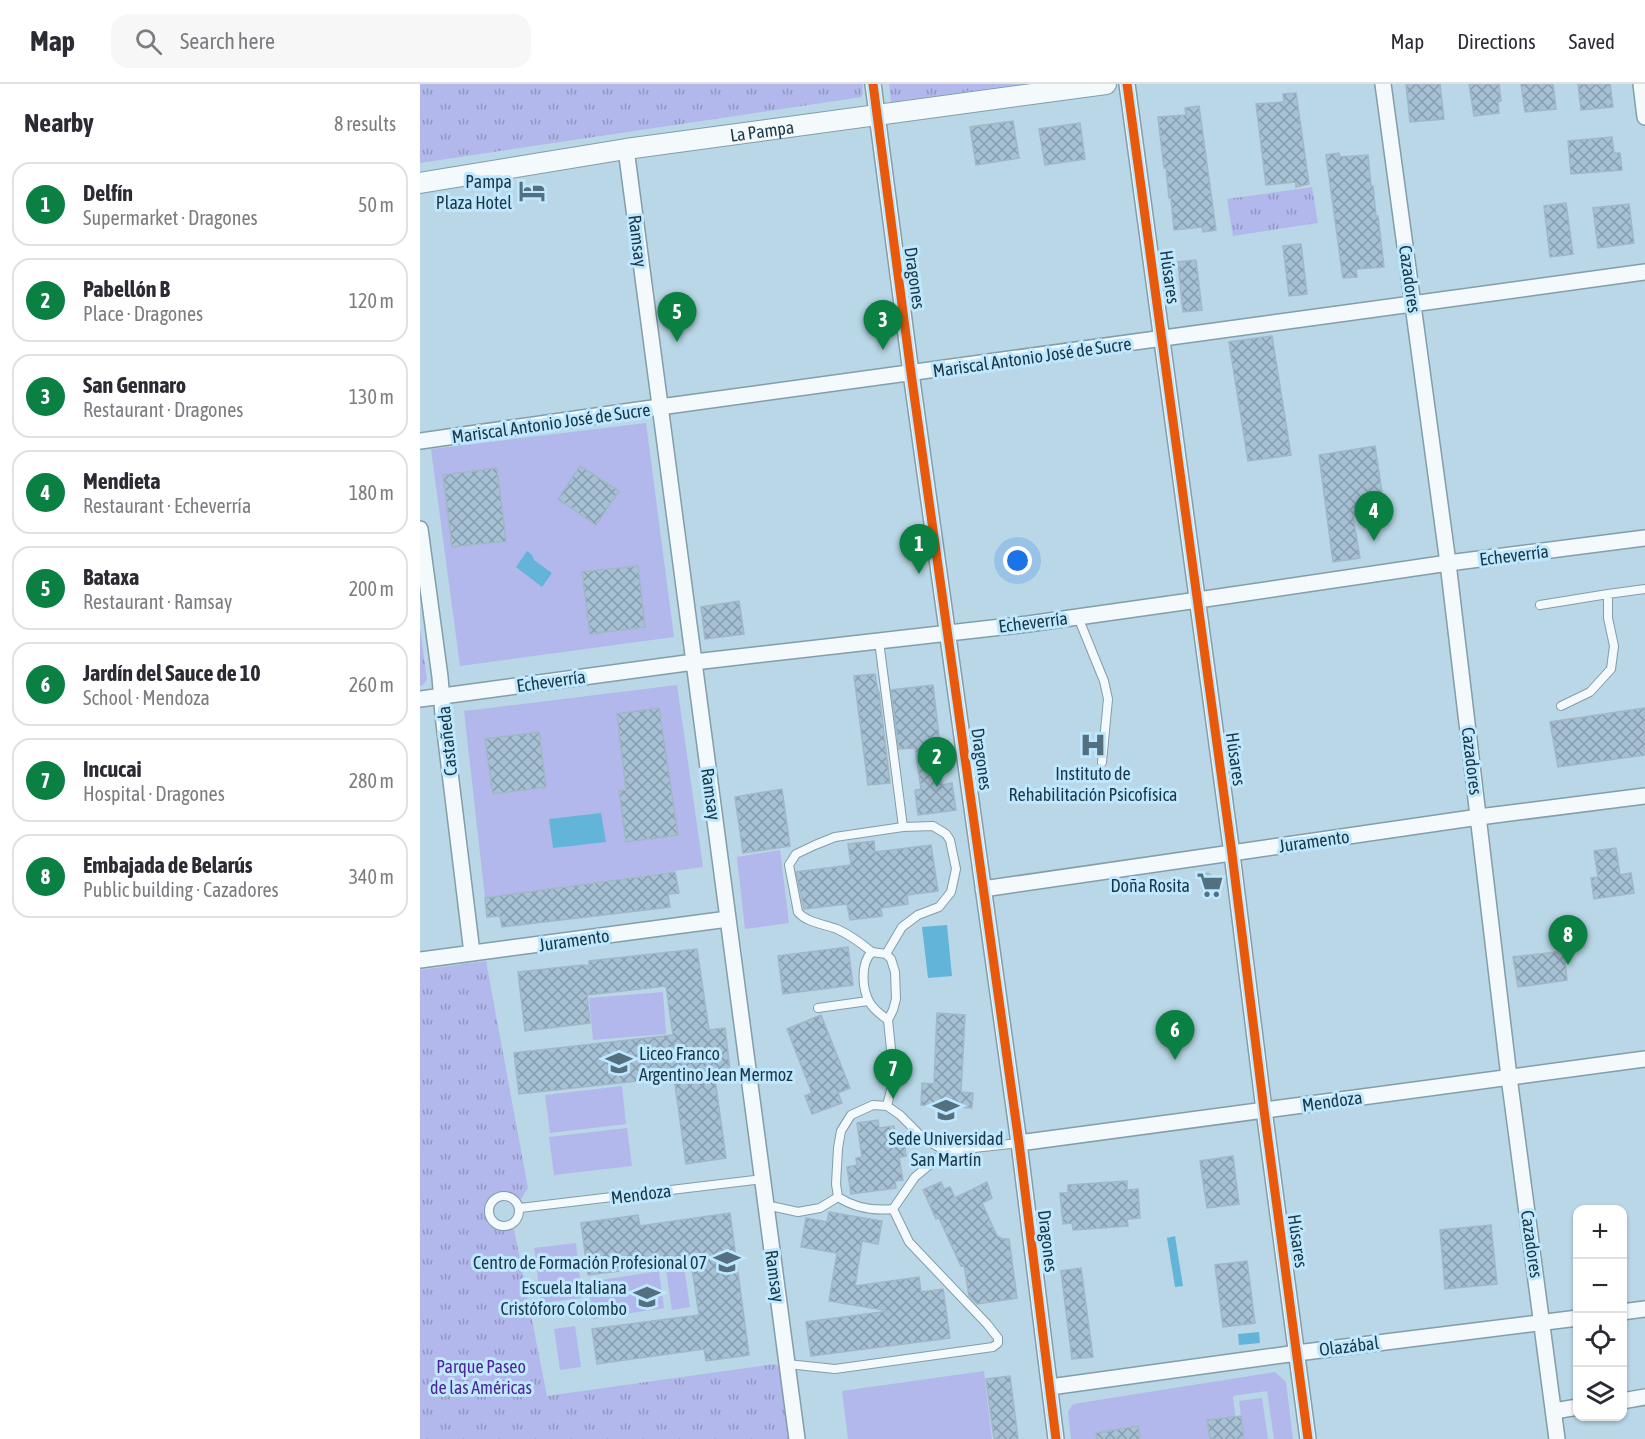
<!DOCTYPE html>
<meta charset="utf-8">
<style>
:root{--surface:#fff;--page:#f7f7f7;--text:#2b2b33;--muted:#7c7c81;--line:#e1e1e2;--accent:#0b8043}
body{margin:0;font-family:"Asap Condensed",sans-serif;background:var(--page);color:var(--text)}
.controls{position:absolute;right:18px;bottom:18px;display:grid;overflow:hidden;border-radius:12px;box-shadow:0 2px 4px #0004}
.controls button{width:54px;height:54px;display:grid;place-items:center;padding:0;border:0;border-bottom:2px solid var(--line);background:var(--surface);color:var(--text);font:30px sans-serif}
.you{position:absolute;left:598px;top:477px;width:21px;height:21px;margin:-15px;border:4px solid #fff;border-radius:50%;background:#1a73e8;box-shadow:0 0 0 9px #1a73e833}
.badge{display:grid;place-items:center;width:39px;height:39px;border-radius:50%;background:var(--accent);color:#fff;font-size:20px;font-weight:700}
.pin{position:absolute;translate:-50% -50px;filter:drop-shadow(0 2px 3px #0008)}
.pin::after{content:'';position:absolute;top:32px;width:21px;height:18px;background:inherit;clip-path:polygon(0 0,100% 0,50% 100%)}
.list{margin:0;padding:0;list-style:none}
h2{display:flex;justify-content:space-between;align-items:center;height:78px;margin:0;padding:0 24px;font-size:26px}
h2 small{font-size:20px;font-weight:400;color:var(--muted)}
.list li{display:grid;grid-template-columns:39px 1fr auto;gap:18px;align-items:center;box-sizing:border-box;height:84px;margin:0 12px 12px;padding:0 12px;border:2px solid var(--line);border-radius:18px}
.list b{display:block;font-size:22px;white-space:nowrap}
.list p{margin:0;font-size:20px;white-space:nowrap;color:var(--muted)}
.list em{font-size:20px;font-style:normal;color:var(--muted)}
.icon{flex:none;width:33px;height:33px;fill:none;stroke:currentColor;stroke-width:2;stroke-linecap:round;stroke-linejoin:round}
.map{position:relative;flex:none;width:1225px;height:1355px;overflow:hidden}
header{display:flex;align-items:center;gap:36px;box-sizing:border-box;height:84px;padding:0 30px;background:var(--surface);border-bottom:2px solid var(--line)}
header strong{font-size:28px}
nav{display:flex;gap:33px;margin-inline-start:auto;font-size:21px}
.search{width:420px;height:54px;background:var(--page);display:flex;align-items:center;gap:15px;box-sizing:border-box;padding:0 21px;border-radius:18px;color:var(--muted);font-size:22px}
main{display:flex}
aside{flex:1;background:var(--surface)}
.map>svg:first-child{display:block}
</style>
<header>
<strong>Map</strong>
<div class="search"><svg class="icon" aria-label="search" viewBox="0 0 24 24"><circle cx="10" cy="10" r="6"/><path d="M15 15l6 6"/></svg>Search here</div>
<nav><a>Map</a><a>Directions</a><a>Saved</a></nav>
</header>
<main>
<aside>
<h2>Nearby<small>8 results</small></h2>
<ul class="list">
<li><span class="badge">1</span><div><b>Delfín</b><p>Supermarket · Dragones</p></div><em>50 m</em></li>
<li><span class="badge">2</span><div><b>Pabellón B</b><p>Place · Dragones</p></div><em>120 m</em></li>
<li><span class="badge">3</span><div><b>San Gennaro</b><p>Restaurant · Dragones</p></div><em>130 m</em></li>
<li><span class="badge">4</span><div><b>Mendieta</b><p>Restaurant · Echeverría</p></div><em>180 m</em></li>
<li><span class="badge">5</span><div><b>Bataxa</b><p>Restaurant · Ramsay</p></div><em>200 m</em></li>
<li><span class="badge">6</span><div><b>Jardín del Sauce de 10</b><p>School · Mendoza</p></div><em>260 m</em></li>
<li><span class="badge">7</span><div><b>Incucai</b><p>Hospital · Dragones</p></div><em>280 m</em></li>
<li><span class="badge">8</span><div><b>Embajada de Belarús</b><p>Public building · Cazadores</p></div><em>340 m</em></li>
</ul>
</aside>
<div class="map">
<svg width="1225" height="1355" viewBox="0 0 1225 1355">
<defs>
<pattern id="park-tufts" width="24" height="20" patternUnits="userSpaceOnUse" patternTransform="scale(1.5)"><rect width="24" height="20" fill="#b2b8eb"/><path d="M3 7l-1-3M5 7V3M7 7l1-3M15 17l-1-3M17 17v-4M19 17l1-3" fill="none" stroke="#9097c0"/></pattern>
<pattern id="building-cross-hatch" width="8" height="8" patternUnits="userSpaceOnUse" patternTransform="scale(1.5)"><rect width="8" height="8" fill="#a6c0d4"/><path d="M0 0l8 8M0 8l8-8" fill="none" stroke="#869dae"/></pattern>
</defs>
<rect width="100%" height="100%" fill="#b9d7e7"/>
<path fill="url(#park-tufts)" d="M0,0H443L442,13L0,79Z
M469,0H601L471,18Z
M892,103L898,139L813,152L807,115Z
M0,544L7,596L3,601L0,602Z
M66,877L108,1104L98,1120L95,1115L85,1111C58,1115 68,1151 93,1140L127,1312L355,1280L368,1289L375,1355H0V886Z"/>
<path fill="#b2b8eb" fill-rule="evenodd" d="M226,339L254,553L40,582L11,365ZM160,382H161L198,407L138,415ZM77,384L85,457L32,463L24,391ZM114,476L131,489L96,483ZM217,482L225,543L170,550L162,489Z
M257,601L283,783L65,814L44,627ZM239,624L258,751L206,758L199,707L206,706L197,630ZM119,648L126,703L73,710L66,655Z
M360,766L369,839L325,845L317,773Z
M243,908L246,950L173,956L169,914Z
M202,1002L206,1040L130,1049L125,1011Z
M207,1044L212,1082L134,1091L129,1053Z
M156,1159L162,1214L121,1219L114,1164Z
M264,1183L270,1223L252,1226L246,1186Z
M239,1187L244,1224L173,1235L168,1198Z
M155,1242L161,1283L140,1286L134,1245Z
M564,1287L572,1355H428L422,1307Z
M855,1288L866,1298L873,1355H854L847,1307L813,1312L818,1355L788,1336L790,1355H720L718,1343L694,1355H651L648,1328L653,1320Z
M842,1314L848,1355H824L819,1317Z"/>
<path fill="#63b4d9" d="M107,467L112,471L114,476L132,489L122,503L96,483Z
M181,729L186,758L133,764L129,735Z
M527,841L532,892L508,894L502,843Z
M755,1152L763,1202L755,1203L747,1154Z
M839,1248L840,1259L819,1261L818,1250Z"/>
<path fill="url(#building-cross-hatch)" stroke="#a1b7c8" stroke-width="1.5" d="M986,0H1020L1024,35L990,38Z
M1049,0H1079L1081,17L1078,18L1079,29L1054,32Z
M1101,0H1133L1136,25L1105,28Z
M1158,0H1190L1193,23L1161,26Z
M876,9L889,100L876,103V98L846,101L836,20L864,18L863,10Z
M779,22L796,146L783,148L782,143L754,146L751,114H749L746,84H744L738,33L766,31L765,24Z
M593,37L599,74L556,81L550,43Z
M660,39L665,75L625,81L619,45Z
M1192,53L1194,69H1200L1202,86L1151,90L1148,57Z
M919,69L920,73L948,71L951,102H953L956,132H958L964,183L936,185L937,193L923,194L906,71Z
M1146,119L1153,170L1130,173L1124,122Z
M1209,120L1214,159L1178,164L1173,124Z
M881,160L887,210L869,212L863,162Z
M776,176L782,226L763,228L758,178Z
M852,252L871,371L828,377L809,258Z
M955,362L965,428L933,433L940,474L913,478L899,371Z
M160,382L199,407L176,441L138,415Z
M77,384L86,457L32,463L23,391Z
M218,482L225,543L170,550L162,488Z
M319,517L324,550L285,555L281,523Z
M455,590L458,608H459L470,699L448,701L434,592Z
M513,601L520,661H517L522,701L532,699L536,726L498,731L495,706L501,705L495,664L479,665L471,606Z
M239,624L258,751L206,758L199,707L206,706L197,630Z
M1225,624V671L1138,683L1130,638Z
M119,648L126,703L73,710L65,655Z
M362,705L370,762L323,769L315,713Z
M454,757L455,768L511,761L518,807L487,811L488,820L461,824L462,832L430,836L427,820L384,825L376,788L431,781L428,760Z
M1196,764L1200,791L1211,789L1214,809L1174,815L1171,794L1178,793L1174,767Z
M255,788L259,809L248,810L250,823L82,843L80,832L67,833L65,814Z
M788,789L798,797L799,805L783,808L780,791Z
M428,863L433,901L363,910L358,872Z
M277,865L289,946L305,944L310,986L294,988L306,1074L266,1080L254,993L99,1010L94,969L253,951L246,902L167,911L170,939L105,947L98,888L163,881L169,882V877Z
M1144,867L1147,896L1098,903L1093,873Z
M517,929L545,931L541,1008L553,1009L552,1024L501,1021L502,999L514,1000Z
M401,931L430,1004L418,1009L422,1019L392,1030L385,1012L392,1009L367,945Z
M458,1036L459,1044L474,1042L475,1050L483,1049L486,1072L479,1073L483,1096L475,1097L476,1104L431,1110L427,1083L437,1081L436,1074L442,1073L437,1039Z
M813,1072L819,1120L787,1124L780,1077Z
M707,1097V1106L718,1105L720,1134L707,1135L708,1142L653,1146L652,1139L643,1140L640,1109H648V1101Z
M521,1098L524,1105L530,1103L535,1114L567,1098L572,1114L562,1119L577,1152L583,1155H589L597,1214L557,1220L549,1212L544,1181L541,1182L519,1134L516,1135L503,1106Z
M409,1128L462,1137L458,1160L442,1157L435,1202L499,1193L501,1208L523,1205L530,1254L391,1272L386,1238L469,1227L409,1217L417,1169L381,1163L386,1134L407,1138Z
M310,1129L329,1271L286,1277L284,1265L177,1280L172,1245L279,1231L271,1178L168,1191L161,1139L218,1131L220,1142Z
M1071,1141L1077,1200L1025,1205L1020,1146Z
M827,1177L835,1239L803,1243L795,1181Z
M661,1184L673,1273L652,1275L641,1187Z
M590,1292L598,1355H574L566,1295Z
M821,1332L824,1355H790L787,1336Z
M718,1342L720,1355H677L676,1349Z"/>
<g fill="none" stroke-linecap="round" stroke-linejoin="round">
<g stroke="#829dab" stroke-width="10">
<path id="service" d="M1120,521L1188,510
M658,533L684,597L688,615L682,678
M459,557L483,743
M1141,622L1170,608L1191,585L1194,562L1188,534V510L1225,505
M452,868C441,859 430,851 417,845C404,840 387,839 378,828L369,781L376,770L395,761L415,753L483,743L513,742L526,750L530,756L536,785L531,808L519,823L498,831L482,843L466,870
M398,924L448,917
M467,1022L474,994L468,936L473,926L476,915L475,888L471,875L466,870L452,868C440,879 442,906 450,919C454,926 461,931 468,936
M69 1127a15 15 0 1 1 30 0a15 15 0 1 1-30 0Z
M346,1121L378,1128L400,1124L418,1113
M100,1124L343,1095
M473,1125C454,1127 435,1124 418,1113L416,1100L418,1064L421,1047L431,1031L453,1021L467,1022L480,1031L504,1055L526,1067
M473,1125L495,1093L526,1067L599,1059
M367,1280L415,1285L573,1263L578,1259V1254L567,1240L489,1158L473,1125"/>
</g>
<g stroke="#829dab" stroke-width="18">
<path id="minor" d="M453,0L491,289L599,1059L636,1355
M707,0L812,770L844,1026L888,1355
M963,0L1028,479L1089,993L1137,1355
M1221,0L1225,33
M206,65L377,1355
M0,357L218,326L1225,188
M0,445L20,593L23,631L52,869
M0,615L274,578L608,540L778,516L1028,479L1225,454
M563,805L1059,733L1225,712
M0,876L308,835
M599,1059L1225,975
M1202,1228L1225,1225
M630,1303L877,1269L1158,1234
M1202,1317L1225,1313
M1134,1327L1158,1323"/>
</g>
<g stroke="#829dab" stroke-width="22">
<g id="tertiary">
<path id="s1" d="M0,99L206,65L686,0"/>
</g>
</g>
<use href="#service" stroke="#f4f9fb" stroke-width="8"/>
<use href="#minor" stroke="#f4f9fb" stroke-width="15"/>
<use href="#tertiary" stroke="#f4f9fb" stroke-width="20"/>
<g stroke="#bfe8ff" stroke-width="13">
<path id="cycleway" d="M453,0L491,289L599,1059L636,1355
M707,0L812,770L844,1026L888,1355"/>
</g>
<use href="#cycleway" stroke="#e8590c" stroke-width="9"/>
</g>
<defs>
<g id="hotel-bare" transform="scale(2.07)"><path d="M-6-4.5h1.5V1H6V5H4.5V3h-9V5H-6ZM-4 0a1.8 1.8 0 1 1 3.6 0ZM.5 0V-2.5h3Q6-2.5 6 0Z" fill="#52707f" stroke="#bfe8ff" stroke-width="2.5" paint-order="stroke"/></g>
<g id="hospital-bare" transform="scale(2.07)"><path d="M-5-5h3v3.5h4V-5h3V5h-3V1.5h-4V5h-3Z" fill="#52707f" stroke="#bfe8ff" stroke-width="2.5" paint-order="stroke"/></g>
<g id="supermarket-bare" transform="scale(2.07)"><path d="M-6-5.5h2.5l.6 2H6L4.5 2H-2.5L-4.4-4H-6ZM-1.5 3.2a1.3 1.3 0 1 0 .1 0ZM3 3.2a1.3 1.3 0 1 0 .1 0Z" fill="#52707f" stroke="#bfe8ff" stroke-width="2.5" paint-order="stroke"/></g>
<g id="school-bare" transform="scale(2.07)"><path d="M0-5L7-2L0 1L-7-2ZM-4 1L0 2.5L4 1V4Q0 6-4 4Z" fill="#52707f" stroke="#bfe8ff" stroke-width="2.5" paint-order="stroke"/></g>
<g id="university-bare" transform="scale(2.07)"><path d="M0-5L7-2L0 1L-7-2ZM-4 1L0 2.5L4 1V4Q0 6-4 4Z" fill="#52707f" stroke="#bfe8ff" stroke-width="2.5" paint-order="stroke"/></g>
</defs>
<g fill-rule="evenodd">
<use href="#hotel-bare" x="112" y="107"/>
<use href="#hospital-bare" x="673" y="661"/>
<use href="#supermarket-bare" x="790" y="801"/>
<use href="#school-bare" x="199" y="979"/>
<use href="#university-bare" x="526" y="1026"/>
<use href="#school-bare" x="307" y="1178"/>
<use href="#school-bare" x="227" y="1213"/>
</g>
<g text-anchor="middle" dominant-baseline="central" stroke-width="6" stroke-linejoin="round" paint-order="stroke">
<g font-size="18" fill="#1a3847" stroke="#bfe8ff">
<text stroke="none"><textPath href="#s1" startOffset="346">La Pampa</textPath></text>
<text transform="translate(218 157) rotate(83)">Ramsay</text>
<text transform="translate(750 193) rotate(82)">Húsares</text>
<text transform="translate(495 194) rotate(82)">Dragones</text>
<text transform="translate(990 195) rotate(82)">Cazadores</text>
<text transform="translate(612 273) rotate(-8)">Mariscal Antonio José de Sucre</text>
<text transform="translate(131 339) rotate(-8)">Mariscal Antonio José de Sucre</text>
<text transform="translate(1094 471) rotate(-7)">Echeverría</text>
<text transform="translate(613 538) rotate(-7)">Echeverría</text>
<text transform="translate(131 597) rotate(-8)">Echeverría</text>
<text transform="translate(27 657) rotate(-96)">Castañeda</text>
<text transform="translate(562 675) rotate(82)">Dragones</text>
<text transform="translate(816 675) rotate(82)">Húsares</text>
<text transform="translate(1052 677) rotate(83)">Cazadores</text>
<text transform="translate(291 710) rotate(82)">Ramsay</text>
<text transform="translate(894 757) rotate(-8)">Juramento</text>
<text transform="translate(154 856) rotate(-8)">Juramento</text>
<text transform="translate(912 1017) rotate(-8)">Mendoza</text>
<text transform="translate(221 1110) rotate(-7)">Mendoza</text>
<text transform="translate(628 1157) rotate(83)">Dragones</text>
<text transform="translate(878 1157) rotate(82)">Húsares</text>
<text transform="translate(1112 1160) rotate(82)">Cazadores</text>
<text transform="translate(355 1192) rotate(82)">Ramsay</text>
<text transform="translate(929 1262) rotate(-7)">Olazábal</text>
</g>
<g font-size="18" fill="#1a3847" stroke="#bfe8ff" text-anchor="end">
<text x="92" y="97">Pampa<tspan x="92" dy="21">Plaza Hotel</tspan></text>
<text x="673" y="689" text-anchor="middle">Instituto de<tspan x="673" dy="21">Rehabilitación Psicofísica</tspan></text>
<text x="770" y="801">Doña Rosita</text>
<text x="219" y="969" text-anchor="start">Liceo Franco<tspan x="219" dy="21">Argentino Jean Mermoz</tspan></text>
<text x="526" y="1054" text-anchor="middle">Sede Universidad<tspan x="526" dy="21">San Martín</tspan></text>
<text x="287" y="1178">Centro de Formación Profesional 07</text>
<text x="207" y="1203">Escuela Italiana<tspan x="207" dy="21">Cristóforo Colombo</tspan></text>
</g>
<g font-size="18" fill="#4d279a" stroke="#bfe8ff">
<text x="61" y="1282">Parque Paseo<tspan x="61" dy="21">de las Américas</tspan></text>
</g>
</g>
</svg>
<div class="controls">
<button>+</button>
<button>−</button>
<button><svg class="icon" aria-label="locate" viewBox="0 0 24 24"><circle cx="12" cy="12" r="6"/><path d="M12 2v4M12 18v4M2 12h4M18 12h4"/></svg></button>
<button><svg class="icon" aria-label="layers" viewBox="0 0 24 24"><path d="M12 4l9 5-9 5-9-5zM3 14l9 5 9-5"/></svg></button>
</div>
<div class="you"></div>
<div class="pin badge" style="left:499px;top:490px">1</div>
<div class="pin badge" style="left:517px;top:703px">2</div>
<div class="pin badge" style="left:463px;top:266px">3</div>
<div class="pin badge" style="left:954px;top:457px">4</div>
<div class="pin badge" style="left:257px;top:258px">5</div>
<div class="pin badge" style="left:755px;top:976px">6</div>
<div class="pin badge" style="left:473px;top:1015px">7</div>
<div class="pin badge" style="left:1148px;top:881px">8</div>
</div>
</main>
